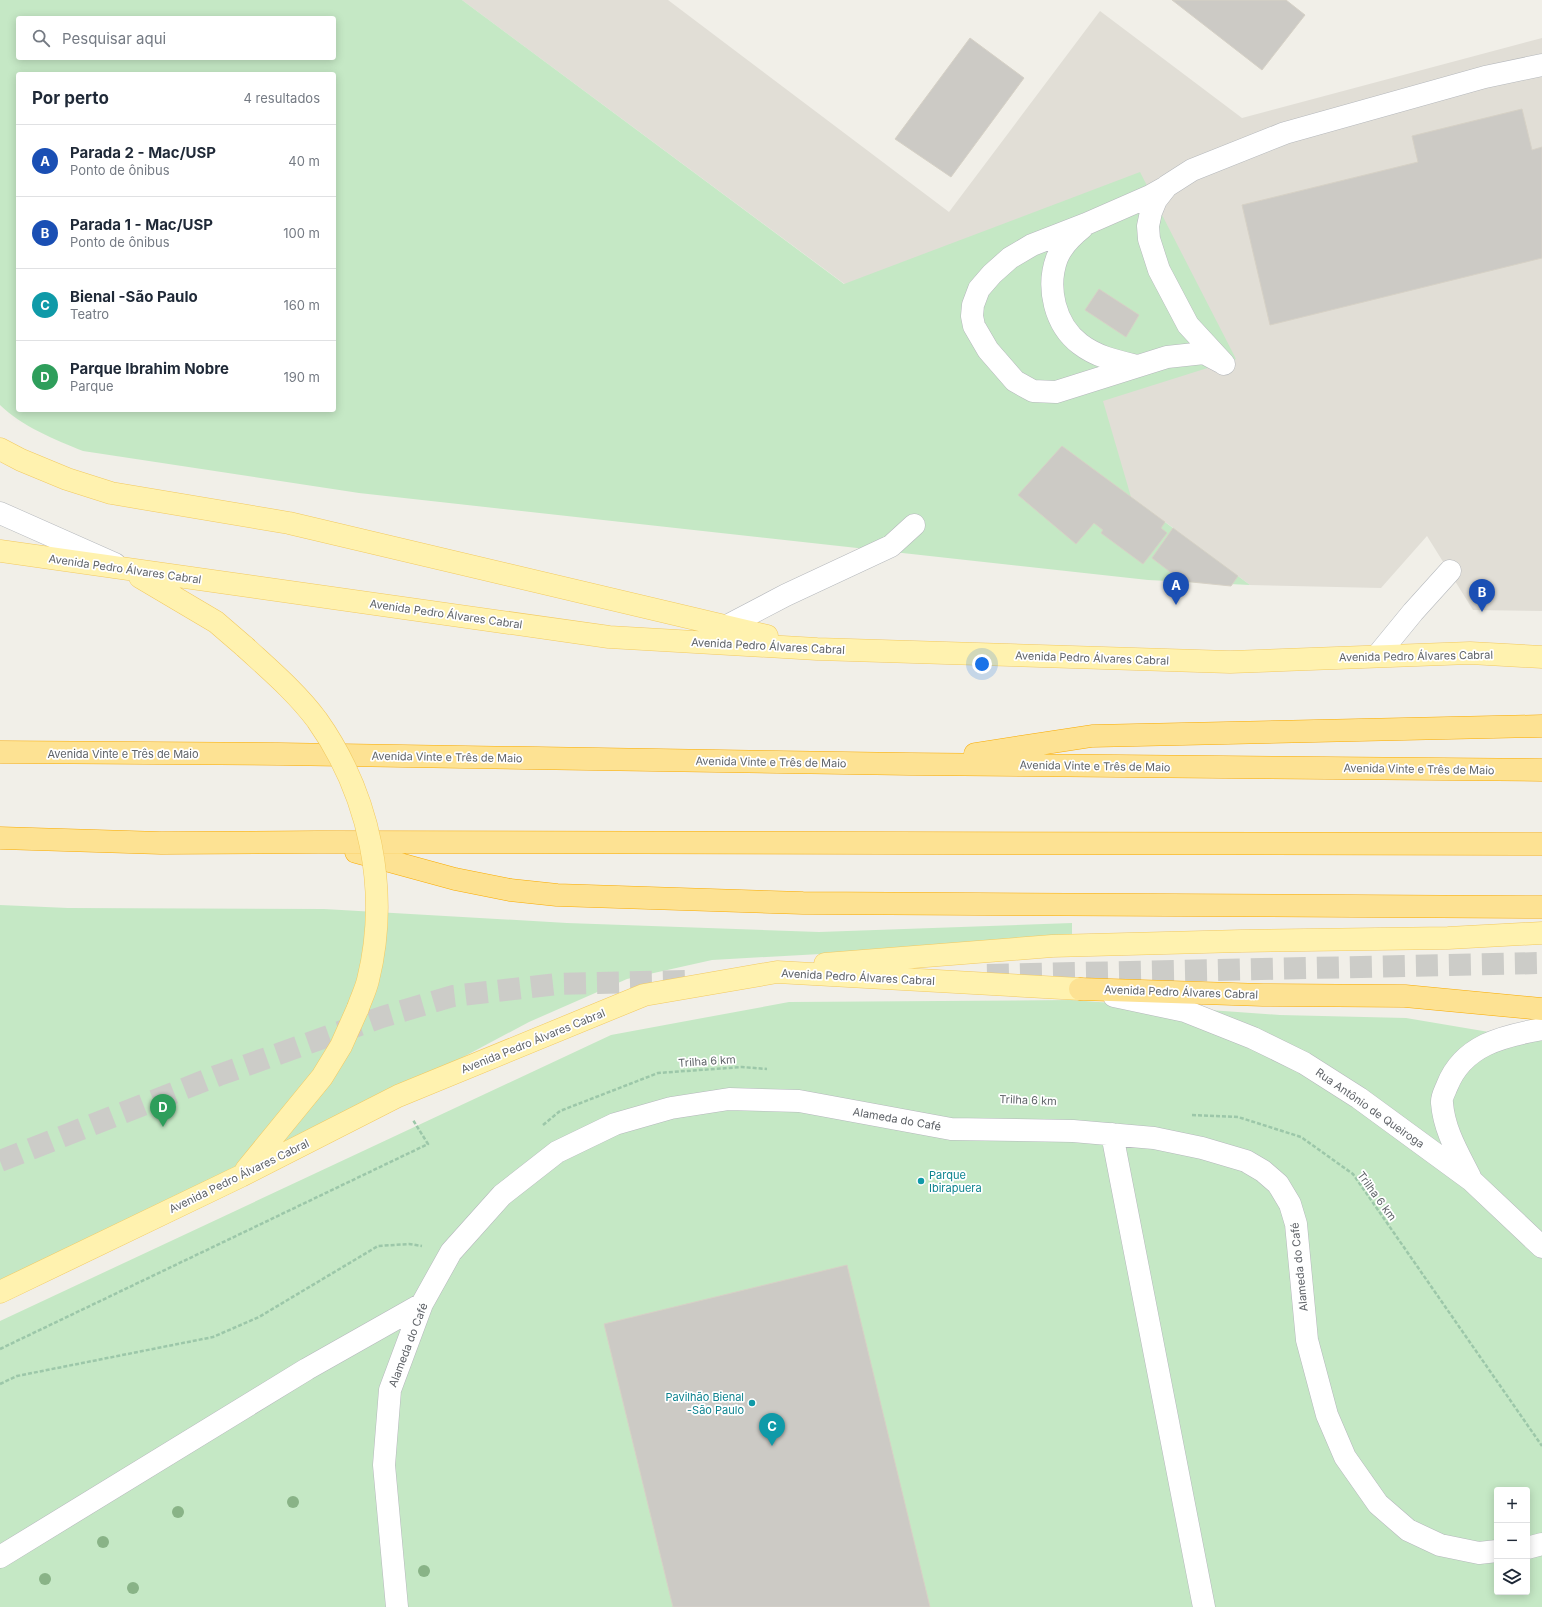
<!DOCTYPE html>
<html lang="pt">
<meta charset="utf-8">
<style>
:root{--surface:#fff;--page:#f2f2f3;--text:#1f2937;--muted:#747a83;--line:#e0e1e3;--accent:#0f766e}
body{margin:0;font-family:Inter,sans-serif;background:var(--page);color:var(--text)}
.controls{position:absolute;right:12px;bottom:12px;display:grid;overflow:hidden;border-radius:4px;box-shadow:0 2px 10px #0003}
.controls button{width:36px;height:36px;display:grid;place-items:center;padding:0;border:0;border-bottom:1px solid var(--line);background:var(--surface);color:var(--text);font:20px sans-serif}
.you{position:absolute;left:982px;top:664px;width:14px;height:14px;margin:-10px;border:3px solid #fff;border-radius:50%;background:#1a73e8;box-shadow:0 0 0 6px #1a73e833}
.badge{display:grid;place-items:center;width:26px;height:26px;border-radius:50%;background:var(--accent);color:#fff;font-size:13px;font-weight:700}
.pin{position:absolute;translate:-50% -33px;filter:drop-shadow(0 1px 2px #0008)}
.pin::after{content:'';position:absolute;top:21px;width:14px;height:12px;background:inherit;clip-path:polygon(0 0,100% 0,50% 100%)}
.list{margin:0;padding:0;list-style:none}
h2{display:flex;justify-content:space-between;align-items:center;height:52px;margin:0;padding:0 16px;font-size:17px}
h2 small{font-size:13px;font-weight:400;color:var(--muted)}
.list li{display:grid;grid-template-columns:26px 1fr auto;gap:12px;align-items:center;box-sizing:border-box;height:72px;padding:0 16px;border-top:1px solid var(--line)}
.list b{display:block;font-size:15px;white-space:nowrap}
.list p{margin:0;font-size:13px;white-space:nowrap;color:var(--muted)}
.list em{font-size:13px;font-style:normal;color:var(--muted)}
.icon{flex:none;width:22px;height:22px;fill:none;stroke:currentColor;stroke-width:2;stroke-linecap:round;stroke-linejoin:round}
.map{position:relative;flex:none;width:1542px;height:1607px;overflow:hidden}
.search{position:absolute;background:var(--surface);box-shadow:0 2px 10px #0003;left:16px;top:16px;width:320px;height:44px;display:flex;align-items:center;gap:10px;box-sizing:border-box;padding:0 14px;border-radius:4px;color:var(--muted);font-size:15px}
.panel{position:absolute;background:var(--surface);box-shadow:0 2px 10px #0003;left:16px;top:72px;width:320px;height:340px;border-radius:4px}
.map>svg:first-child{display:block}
</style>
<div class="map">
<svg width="1542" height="1607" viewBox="0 0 1542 1607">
<rect width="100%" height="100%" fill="#f1efe8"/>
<path fill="#e1ded6" d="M462,0H668L949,212L1100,11L1242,118L1542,38V611L1473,610L1427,536L1381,588L1250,585Z"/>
<path fill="#c5e8c5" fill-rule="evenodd" d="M0,0H462L844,284L1140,172L1236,359L1103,401L1131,497L1250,585L1148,580L359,493L83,451C56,440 21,426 0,405ZM18,18H334V58H18ZM18,74H334V410H18Z
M0,905L68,908L324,909L567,923L819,932L1072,923V940L712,960L627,979L529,1022L422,1079L0,1285Z
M1071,1000L1280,1015L1406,1018L1542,1041V1607H0V1321L611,1035L789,1002ZM1497,1490H1527V1592H1497Z"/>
<path fill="#cccac5" stroke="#d6d1c6" d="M1172,0H1286L1305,15L1262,70Z
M970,38L1024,78L951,177L895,139Z
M1522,109L1532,150L1542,147V258L1270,325L1242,205L1418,162L1412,136Z
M1099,289L1139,315L1126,337L1085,310Z
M1062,446L1165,522L1161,528L1167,533L1143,564L1101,533L1103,530L1094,523L1076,544L1018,495Z
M1173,528L1238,576L1231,586L1182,581L1152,558Z
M847,1265L930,1607H673L604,1324Z"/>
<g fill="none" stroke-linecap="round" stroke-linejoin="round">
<path stroke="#ccccc8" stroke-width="22" stroke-dasharray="22 11" stroke-linecap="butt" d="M987,975L1542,963
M0,1161L219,1075L382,1017L453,996L557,984L685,981"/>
<g stroke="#b5b8bc" stroke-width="23">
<path id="minor" d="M1166,187L1150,196L1086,224L1032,245L1010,258L992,274L979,289L973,305L972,316L974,326L988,350L1015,381L1033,391L1056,392L1167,357L1204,353L1221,362
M1082,228C1072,236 1062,246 1057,258C1046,288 1055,325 1080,344C1097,357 1116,361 1137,366
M1224,364L1188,325L1159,270L1149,239L1148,226L1151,212L1156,200L1167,186L1192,170L1285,133L1485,77L1542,65
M0,513L115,564
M727,626L786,595L891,546L914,525
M1377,656L1413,612L1450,571
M1114,996L1185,1011L1253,1038L1304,1063L1359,1098L1471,1180L1542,1247
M1112,1134L1204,1607
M1470,1177C1458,1153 1444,1130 1442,1103C1441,1098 1445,1091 1447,1086C1463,1045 1503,1036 1542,1029
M1527,1548L1542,1544
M0,1557L307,1369L422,1304
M397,1607L384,1465L390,1390L422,1304L451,1252L502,1195L557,1152L615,1124L671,1108L729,1099L799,1101L951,1129L1073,1131L1154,1138L1202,1148L1246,1161L1263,1171L1278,1184L1290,1204L1296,1224L1307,1340L1327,1415L1345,1457L1378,1504L1408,1530L1440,1545L1479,1553L1497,1551"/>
</g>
<g stroke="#f2c960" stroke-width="23">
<path id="major" d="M0,449L21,460L67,479L111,493L289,523L767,636
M0,551L609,637L817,649L1230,662L1470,653L1542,657
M140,577L216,622L245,647
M825,964L1052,946L1241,941L1448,938L1542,933
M246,1170L322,1077L341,1046L358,1008
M0,1292L241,1176L398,1096L644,995L777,972L1080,989"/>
</g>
<g stroke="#f9ab00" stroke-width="23">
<path id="highway" d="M0,752L280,754L909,764L1542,770
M975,754L1092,736L1542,726
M0,838L161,843L318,842L1542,844
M356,852L455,879L510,890L557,895L803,903L1542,907
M1080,989L1263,995L1405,996L1542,1009"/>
</g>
<path stroke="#9cc7a9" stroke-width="2.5" stroke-dasharray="4 2" stroke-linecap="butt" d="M1192,1115L1238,1117L1301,1137L1353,1174L1542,1446
M543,1125L560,1111L658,1073L742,1067L767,1069
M0,1349L428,1144L413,1120
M0,1384L17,1376L213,1337L259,1317L378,1246L409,1244L422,1246"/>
<use href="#minor" stroke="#fff" stroke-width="22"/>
<use href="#major" stroke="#fff2af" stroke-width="22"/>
<use href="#highway" stroke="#fde293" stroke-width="22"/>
<g stroke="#f2c960" stroke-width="23" stroke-linecap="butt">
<path id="major-bridge" d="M245,647C270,670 297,693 317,720C370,795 390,891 368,980C366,989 361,999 358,1008"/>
</g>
<use href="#major-bridge" stroke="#fff2af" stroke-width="22"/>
</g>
<g fill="#89b387">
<circle cx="293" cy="1502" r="6"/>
<circle cx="178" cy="1512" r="6"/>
<circle cx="103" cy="1542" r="6"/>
<circle cx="424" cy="1571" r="6"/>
<circle cx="45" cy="1579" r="6"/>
<circle cx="133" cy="1588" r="6"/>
</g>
<g fill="#0f9aa8" stroke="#fff" stroke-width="1.5">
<circle cx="921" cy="1181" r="4"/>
<circle cx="752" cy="1403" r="4"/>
</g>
<g text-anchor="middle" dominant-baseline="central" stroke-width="3.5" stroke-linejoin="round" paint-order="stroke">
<g font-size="11" fill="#5f6368" stroke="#fff">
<text transform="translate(125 569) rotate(8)">Avenida Pedro Álvares Cabral</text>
<text transform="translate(446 614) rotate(8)">Avenida Pedro Álvares Cabral</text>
<text transform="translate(768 646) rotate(3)">Avenida Pedro Álvares Cabral</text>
<text transform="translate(1416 656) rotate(-1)">Avenida Pedro Álvares Cabral</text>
<text transform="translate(1092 658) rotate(2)">Avenida Pedro Álvares Cabral</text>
<text x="123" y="754">Avenida Vinte e Três de Maio</text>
<text transform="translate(447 757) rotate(1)">Avenida Vinte e Três de Maio</text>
<text transform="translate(771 762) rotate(1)">Avenida Vinte e Três de Maio</text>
<text transform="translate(1095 766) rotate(1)">Avenida Vinte e Três de Maio</text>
<text transform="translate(1419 769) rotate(1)">Avenida Vinte e Três de Maio</text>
<text transform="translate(858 977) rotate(3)">Avenida Pedro Álvares Cabral</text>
<text transform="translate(1181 992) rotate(2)">Avenida Pedro Álvares Cabral</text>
<text transform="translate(533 1041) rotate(-22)">Avenida Pedro Álvares Cabral</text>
<text transform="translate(707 1061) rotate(-4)">Trilha 6 km</text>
<text transform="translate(1028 1100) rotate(2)">Trilha 6 km</text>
<text transform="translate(1370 1108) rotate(35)">Rua Antônio de Queiroga</text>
<text transform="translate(897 1119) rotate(10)">Alameda do Café</text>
<text transform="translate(239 1176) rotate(-26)">Avenida Pedro Álvares Cabral</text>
<text transform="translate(1377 1196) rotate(54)">Trilha 6 km</text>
<text transform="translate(1299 1267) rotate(-96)">Alameda do Café</text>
<text transform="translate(408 1345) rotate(-69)">Alameda do Café</text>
</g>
<g font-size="11" fill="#0d838f" stroke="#fff" text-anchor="start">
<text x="929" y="1175">Parque<tspan x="929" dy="13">Ibirapuera</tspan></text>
<text x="744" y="1397" text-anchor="end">Pavilhão Bienal<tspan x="744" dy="13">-São Paulo</tspan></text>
</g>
</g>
</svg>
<div class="controls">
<button>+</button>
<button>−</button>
<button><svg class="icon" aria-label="layers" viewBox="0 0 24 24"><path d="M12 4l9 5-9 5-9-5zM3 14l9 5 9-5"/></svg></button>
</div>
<div class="you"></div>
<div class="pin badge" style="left:1176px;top:605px;background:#1a4fb4">A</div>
<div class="pin badge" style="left:1482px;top:612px;background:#1a4fb4">B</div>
<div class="pin badge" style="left:772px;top:1446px;background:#0f9aa8">C</div>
<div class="pin badge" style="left:163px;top:1127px;background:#2e9e5b">D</div>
<div class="search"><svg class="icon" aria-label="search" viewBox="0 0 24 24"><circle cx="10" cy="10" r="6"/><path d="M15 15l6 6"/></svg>Pesquisar aqui</div>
<section class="panel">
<h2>Por perto<small>4 resultados</small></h2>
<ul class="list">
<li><span class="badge" style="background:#1a4fb4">A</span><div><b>Parada 2 - Mac/USP</b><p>Ponto de ônibus</p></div><em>40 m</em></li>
<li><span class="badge" style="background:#1a4fb4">B</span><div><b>Parada 1 - Mac/USP</b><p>Ponto de ônibus</p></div><em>100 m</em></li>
<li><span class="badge" style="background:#0f9aa8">C</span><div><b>Bienal -São Paulo</b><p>Teatro</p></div><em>160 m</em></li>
<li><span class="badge" style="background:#2e9e5b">D</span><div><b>Parque Ibrahim Nobre</b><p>Parque</p></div><em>190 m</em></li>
</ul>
</section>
</div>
